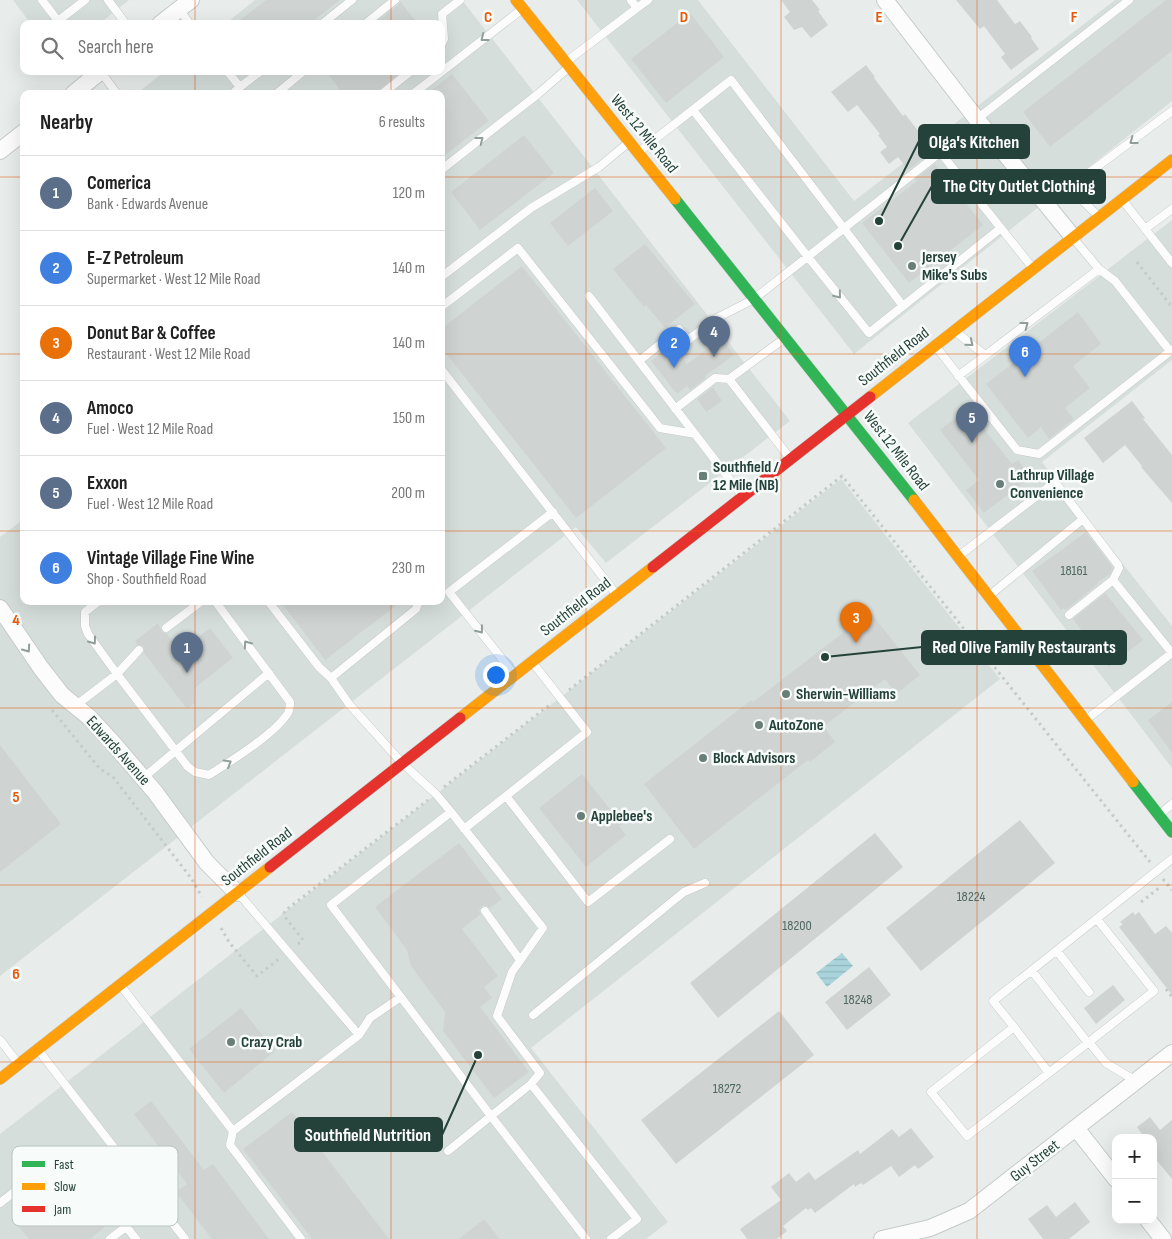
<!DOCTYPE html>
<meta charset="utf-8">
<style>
:root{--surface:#fff;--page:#f2f2f2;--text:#222;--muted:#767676;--line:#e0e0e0;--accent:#ea580c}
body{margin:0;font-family:"Sofia Sans Condensed",sans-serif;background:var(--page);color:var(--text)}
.controls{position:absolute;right:15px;bottom:15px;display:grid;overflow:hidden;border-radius:10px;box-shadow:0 5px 20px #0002}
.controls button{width:45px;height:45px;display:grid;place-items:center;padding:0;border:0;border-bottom:1px solid var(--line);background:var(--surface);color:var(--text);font:25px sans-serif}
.you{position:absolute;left:495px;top:674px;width:18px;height:18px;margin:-12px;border:4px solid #fff;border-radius:50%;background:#1a73e8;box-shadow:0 0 0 8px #1a73e833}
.badge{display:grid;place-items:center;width:32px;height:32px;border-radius:50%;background:var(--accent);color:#fff;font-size:16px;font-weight:700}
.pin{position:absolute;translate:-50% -41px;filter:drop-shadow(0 1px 2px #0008)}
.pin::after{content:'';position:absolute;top:26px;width:18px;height:15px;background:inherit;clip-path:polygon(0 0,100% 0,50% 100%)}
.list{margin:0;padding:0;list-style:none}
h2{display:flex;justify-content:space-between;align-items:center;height:65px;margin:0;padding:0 20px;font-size:21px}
h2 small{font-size:16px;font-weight:400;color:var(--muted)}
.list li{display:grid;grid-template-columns:32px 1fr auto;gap:15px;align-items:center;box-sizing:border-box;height:75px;padding:0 20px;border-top:1px solid var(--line)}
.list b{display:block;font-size:19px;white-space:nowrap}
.list p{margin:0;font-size:16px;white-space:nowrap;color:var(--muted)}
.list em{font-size:16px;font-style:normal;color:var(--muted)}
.icon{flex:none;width:28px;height:28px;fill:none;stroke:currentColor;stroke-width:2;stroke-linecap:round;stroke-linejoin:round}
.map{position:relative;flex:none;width:1172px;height:1239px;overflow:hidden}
.search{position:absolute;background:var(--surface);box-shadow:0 5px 20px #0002;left:20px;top:20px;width:425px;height:55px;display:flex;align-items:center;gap:12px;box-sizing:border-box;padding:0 18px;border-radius:10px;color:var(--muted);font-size:19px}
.panel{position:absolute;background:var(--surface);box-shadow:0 5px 20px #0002;left:20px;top:90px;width:425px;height:515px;border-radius:10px}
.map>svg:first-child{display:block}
</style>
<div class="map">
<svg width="1172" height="1239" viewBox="0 0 1172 1239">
<defs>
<pattern id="water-rules" width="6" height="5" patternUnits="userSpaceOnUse" patternTransform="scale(1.25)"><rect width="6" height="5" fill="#a9d4db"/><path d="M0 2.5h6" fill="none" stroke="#91b7bd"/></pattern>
</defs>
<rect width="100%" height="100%" fill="#e8edeb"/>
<path fill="#d6dedb" d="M13,0H129L99,24H31Z
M255,0H462L790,421L606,563L576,527L0,976V537L24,519V601H441V94H136L165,71H441V24H225Z
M577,0H698L854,201L1115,0H1172V101L854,354Z
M1172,220V360L1042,462L1172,626V768L908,423Z
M841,479L1000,679L531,1048L668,1222L646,1239H0V1134Z"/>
<path fill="url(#water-rules)" d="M842,953L853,966L827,987L816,973Z"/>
<path fill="#cfd4d2" d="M266,0H340L309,24H235Z
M781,0H812L820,10L818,11L828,25L811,38L802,27L794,30L784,17L790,12Z
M956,0H997L1015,24L1020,21L1032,37L1031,38L1039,49L1011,70L1001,57L1005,54L984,26L980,29Z
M1166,0H1172V51L1050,147L1023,112Z
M400,1L418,24H374L399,4Z
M690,13L724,57L666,103L631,59Z
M866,65L875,77L874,78L903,116L905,114L929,145L924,149L928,155L908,170L898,157L889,164L880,152L887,147L878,135L880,134L857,105L848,112L831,92Z
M326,71H402L375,94H343Z
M452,74L489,121L441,158V94H427Z
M524,135L554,173L480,230L451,192Z
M935,164L983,225L909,283L862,223L917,181L915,179Z
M595,188L613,211L568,246L550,223Z
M645,244L695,304L665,328L646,305L644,307L613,269Z
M522,266L666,448L576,518L441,347V329Z
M1078,312L1101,344L1073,366L1090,388L1065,408L1074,419L1049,439L1041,427L1028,438L986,384Z
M722,338L734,355L705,376L706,378L690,390L687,386L677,394L651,361L672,344L687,364Z
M713,387L722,401L706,412L697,399Z
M1132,401L1145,418L1143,419L1172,455V503L1141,467L1142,466L1125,445L1103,463L1084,438Z
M968,408L1012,464L1018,460L1031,477L984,513L966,490L979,480L940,430Z
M1086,532L1113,568L1110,574L1097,583L1098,584L1066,610L1064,608L1061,610L1032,571Z
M1105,593L1143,640L1109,667L1073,619Z
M280,601H402L325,660Z
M867,608L920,675L896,694L885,679L824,726L835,742L810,762L808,760L694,849L644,784L751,700L753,702L848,629L845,625Z
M158,623L162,632L167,634L180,651L210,628L233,658L196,687L195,703L187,709L144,653L143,646L137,645L135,641Z
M1172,702V753L1148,720Z
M0,745L61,824L0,872Z
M582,774L622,824L619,826L626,835L586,867L539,808Z
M1020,820L1055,863L921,971L886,928Z
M875,833L903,867L718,1018L690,983Z
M459,843L502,899L490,908L485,905L481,907L479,911L481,914L462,929L498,976L484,987L492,998L480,1007L529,1072L494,1098L443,1031L445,1012L411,966L407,950L375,907Z
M1133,912L1135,915L1139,912L1155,934L1166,926L1172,933V995L1119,927L1123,924L1120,922Z
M869,967L891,995L847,1030L825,1002Z
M1113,985L1125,1000L1096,1024L1084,1008Z
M241,1008L275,1051L224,1093L189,1049Z
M779,1011L814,1055L676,1164L641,1120Z
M151,1101L204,1170L213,1164L269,1239H212L176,1192L187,1184L134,1114Z
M292,1112L389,1239H312L243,1149Z
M1150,1117L1160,1130L1172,1120V1179L1153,1156V1138H1145L1137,1127Z
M911,1128L934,1157L918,1169L915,1165L899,1177L891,1166L863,1185L861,1183L855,1187L854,1184L815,1213L811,1208L808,1210L806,1208L783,1226L787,1231L777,1239H747L740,1229L781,1200L771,1187L789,1173L796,1182L809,1172L815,1180L858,1150L860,1154L892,1129L899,1137Z
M65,1179L73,1189L83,1183L113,1220L90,1239H29L18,1226L53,1198L48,1192Z
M1075,1202L1090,1222L1069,1239H1043L1028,1219L1047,1205L1056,1217Z
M484,1219L500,1239H459Z"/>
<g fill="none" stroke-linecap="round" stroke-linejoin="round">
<g stroke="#c5cac8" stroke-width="9">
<path id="lane" d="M42,0L58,21L85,0
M108,0L126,24
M637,8L648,0
M179,9L190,24
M322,24L352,0
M365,24L395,0
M441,45L444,39L442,14L460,0
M567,61L637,8L631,0
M227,71L240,87L261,71
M101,72L117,94
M232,94L240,87
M276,94L304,71
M382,94L411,71
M413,94L521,10
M693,110L808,257L869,333L903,306
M977,119L1129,0
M640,151L731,80L903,306L1001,228
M940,152L1032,267
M441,170L538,94L568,68
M1124,202L1172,263
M1098,216L1078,196L1082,178L1172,111
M1145,229L1172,209
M1074,239L1099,269L1115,281L1170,351
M441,277L531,208L599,167L628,143
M589,296L741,494
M441,307L518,248L660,428L695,434
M956,332L985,355
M785,338L729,379L789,457
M937,348L1017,450L1039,454L1172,350
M639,361L679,329L688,340L717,318L754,299L979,122
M441,369L616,594
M958,376L1099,269
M675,409L715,378L729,379
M960,555L1055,482L1083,519
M990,595L1083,519L1118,565L1119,568L1113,580
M268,601L319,667L331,678L349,704L402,763L436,794L451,812L543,928L512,972L497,1016L540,1073L531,1084L491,1116L331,905L451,812
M1069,615L1113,580L1172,653
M166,628L202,601
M139,650L117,674L188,767L195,772L209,775C231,761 275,734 288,713C290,709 290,706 290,702L215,601
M514,674L449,592L553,512
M331,678L416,609L419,601
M75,706L117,674L88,634L85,626V612L99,601
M1087,719L1172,653
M143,778L269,673
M506,796L588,902L670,839
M1160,814L1172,804
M464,829L587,732L533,663
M239,894L359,1035L233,1131L230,1145L301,1239
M485,911L520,960
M1057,951L1089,992
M1032,971L1088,1043
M121,986L233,1131
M533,1015L684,892L705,883
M1014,1027L1049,1073
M359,1035L370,1018L401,997
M0,1040L18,1063
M1089,1042L1154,991L1097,919
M39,1051L185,1239
M1136,1081L1106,1063L1089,1042L967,1136L931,1092L1014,1027L993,1001L1172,859
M531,1084L637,1219L611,1239
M448,1151L491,1116L586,1239
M0,1203L56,1159L67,1158L78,1166L136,1239
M110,1239L127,1226"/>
</g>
<g stroke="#c5cac8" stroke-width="18">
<path id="street" d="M885,0L979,122L1073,237
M160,24L191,0
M73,94L101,71
M0,151L24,132
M0,608L41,668L62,695L89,717L113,743L155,792L207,863L237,893
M1076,1128L1116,1179
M1148,1220L1163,1239
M882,1239L930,1228L969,1211L1172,1053"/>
</g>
<g stroke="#c3cbc8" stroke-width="12">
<path id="fast" d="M675,199L914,500
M1133,782L1172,832"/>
</g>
<g stroke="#c3cbc8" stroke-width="12">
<path id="slow" d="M516,0L675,199
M870,397L1172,160
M914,500L1133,782
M460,718L653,567
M0,1079L270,867"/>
</g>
<g stroke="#c3cbc8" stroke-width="12">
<path id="jam" d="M653,567L870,397
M270,867L460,718"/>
</g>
<path stroke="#c3ccca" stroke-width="3" stroke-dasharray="2.5 4" stroke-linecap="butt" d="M1137,262L1172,307
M569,690L842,476L1150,862
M52,710L100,769L113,777L191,878L202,897
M444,787L552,703
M1163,879L1172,890
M1141,902L1159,888
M221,928L229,942L257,976L279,959
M298,944L303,940L285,917L284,913L286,910L428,800
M1166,989L1172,997"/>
<use href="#lane" stroke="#fcfcfc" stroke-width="8"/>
<use href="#street" stroke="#fcfcfc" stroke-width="16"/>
<use href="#fast" stroke="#30b455" stroke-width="11"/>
<use href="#slow" stroke="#ff9f0a" stroke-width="11"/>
<use href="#jam" stroke="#e5322d" stroke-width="11"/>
</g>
<defs><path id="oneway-chevron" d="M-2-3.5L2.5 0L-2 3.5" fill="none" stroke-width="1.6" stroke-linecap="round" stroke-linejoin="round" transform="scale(1.25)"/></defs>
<g stroke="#909f9b">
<use href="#oneway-chevron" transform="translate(484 38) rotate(142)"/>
<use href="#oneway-chevron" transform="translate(480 140) rotate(-38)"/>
<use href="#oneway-chevron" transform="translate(1133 141) rotate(143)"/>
<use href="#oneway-chevron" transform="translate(838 295) rotate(51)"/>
<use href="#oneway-chevron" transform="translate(1025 325) rotate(-37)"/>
<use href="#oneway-chevron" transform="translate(970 343) rotate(39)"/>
<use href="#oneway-chevron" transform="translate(480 630) rotate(52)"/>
<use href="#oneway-chevron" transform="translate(93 641) rotate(54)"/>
<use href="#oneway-chevron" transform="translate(247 644) rotate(-125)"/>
<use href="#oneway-chevron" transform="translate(27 649) rotate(55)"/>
<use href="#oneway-chevron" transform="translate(228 763) rotate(-31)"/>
</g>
<path fill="none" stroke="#e8590c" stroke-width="1" stroke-opacity="0.55" d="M195,0V24M391,0V24M586,0V1239M781,0V1239M977,0V1239M195,71V94M391,71V94M0,177H24M441,177H1172M0,354H24M441,354H1172M0,531H24M441,531H1172M195,601V1239M391,601V1239M0,708H1172M0,885H1172M0,1062H1172"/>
<g fill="#697e78" stroke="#f7fbf9" stroke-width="2">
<circle cx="912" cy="266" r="5"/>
<rect x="698" y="471" width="10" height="10" rx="2.5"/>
<circle cx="1000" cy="484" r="5"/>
<circle cx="786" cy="694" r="5"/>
<circle cx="759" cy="725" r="5"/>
<circle cx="703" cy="758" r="5"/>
<circle cx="581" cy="816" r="5"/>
<circle cx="231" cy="1042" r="5"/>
</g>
<g text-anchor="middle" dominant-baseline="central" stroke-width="5" stroke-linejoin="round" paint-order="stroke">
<g font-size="14" fill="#506761">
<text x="1074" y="570">18161</text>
<text x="971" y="896">18224</text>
<text x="797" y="925">18200</text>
<text x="858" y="999">18248</text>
<text x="727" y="1088">18272</text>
</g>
<g font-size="16" fill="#24423a" stroke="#f7fbf9">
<text transform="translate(644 134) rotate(51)">West 12 Mile Road</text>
<text transform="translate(894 357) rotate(-38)">Southfield Road</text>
<text transform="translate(896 451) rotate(52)">West 12 Mile Road</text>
<text transform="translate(576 607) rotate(-38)">Southfield Road</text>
<text transform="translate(118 751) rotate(48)">Edwards Avenue</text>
<text transform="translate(257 857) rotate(-38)">Southfield Road</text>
<text transform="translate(1035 1161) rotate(-38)">Guy Street</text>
</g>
<g font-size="16" font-weight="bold" fill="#24423a" stroke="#f7fbf9" text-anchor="start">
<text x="922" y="257">Jersey<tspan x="922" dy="18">Mike's Subs</tspan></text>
<text x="713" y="467">Southfield /<tspan x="713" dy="18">12 Mile (NB)</tspan></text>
<text x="1010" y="475">Lathrup Village<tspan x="1010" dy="18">Convenience</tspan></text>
<text x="796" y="694">Sherwin-Williams</text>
<text x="769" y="725">AutoZone</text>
<text x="713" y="758">Block Advisors</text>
<text x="591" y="816">Applebee's</text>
<text x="241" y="1042">Crazy Crab</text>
</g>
</g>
<rect x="12" y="1146" width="166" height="80" rx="8" fill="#f7fbf9" stroke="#b8c4c0" stroke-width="1"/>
<rect x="22" y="1161" width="23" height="6" fill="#30b455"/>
<rect x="22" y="1183" width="23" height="7" fill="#ff9f0a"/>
<rect x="22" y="1206" width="23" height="6" fill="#e5322d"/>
<g font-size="14" fill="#24423a">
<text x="54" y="1169">Fast</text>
<text x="54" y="1191">Slow</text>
<text x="54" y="1214">Jam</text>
</g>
<g font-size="16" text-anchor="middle" font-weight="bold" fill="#e8590c" stroke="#f7fbf9" stroke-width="5" stroke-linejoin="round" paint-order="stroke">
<text x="488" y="22">C</text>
<text x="684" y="22">D</text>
<text x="879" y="22">E</text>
<text x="1074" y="22">F</text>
<text x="16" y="625">4</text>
<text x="16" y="802">5</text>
<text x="16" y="979">6</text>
</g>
<path fill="none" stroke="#24423a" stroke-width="2" d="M879 221L919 141M898 246L932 186M825 657L922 647M478 1055L442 1135"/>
<g fill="#24423a" stroke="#f7fbf9" stroke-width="2">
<circle cx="879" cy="221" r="5"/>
<circle cx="898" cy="246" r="5"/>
<circle cx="825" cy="657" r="5"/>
<circle cx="478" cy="1055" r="5"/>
</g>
<g fill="#24423a" stroke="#24423a" stroke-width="2">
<rect x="919" y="125" width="110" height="33" rx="5"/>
<rect x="932" y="170" width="173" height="33" rx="5"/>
<rect x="922" y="631" width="204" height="33" rx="5"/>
<rect x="295" y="1118" width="147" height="33" rx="5"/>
</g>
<g font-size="18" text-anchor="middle" font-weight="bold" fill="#fff">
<text x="974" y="148">Olga's Kitchen</text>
<text x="1019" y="192">The City Outlet Clothing</text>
<text x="1024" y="653">Red Olive Family Restaurants</text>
<text x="368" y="1141">Southfield Nutrition</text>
</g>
</svg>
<div class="controls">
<button>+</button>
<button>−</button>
</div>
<div class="you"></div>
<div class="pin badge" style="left:187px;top:673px;background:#5c6f8a">1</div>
<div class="pin badge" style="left:674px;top:368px;background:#3f7fe0">2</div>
<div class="pin badge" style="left:856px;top:643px;background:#e8710a">3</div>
<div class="pin badge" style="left:714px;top:357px;background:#5c6f8a">4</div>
<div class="pin badge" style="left:972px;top:443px;background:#5c6f8a">5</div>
<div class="pin badge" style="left:1025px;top:377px;background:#3f7fe0">6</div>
<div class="search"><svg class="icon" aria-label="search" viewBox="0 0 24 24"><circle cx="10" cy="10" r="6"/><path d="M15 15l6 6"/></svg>Search here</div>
<section class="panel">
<h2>Nearby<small>6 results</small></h2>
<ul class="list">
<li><span class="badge" style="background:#5c6f8a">1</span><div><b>Comerica</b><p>Bank · Edwards Avenue</p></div><em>120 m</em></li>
<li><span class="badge" style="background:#3f7fe0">2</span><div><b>E-Z Petroleum</b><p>Supermarket · West 12 Mile Road</p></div><em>140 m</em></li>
<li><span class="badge" style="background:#e8710a">3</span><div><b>Donut Bar &amp; Coffee</b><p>Restaurant · West 12 Mile Road</p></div><em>140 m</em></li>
<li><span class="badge" style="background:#5c6f8a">4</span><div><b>Amoco</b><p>Fuel · West 12 Mile Road</p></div><em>150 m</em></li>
<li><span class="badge" style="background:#5c6f8a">5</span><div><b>Exxon</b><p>Fuel · West 12 Mile Road</p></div><em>200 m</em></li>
<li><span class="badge" style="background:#3f7fe0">6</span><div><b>Vintage Village Fine Wine</b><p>Shop · Southfield Road</p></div><em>230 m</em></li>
</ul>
</section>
</div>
